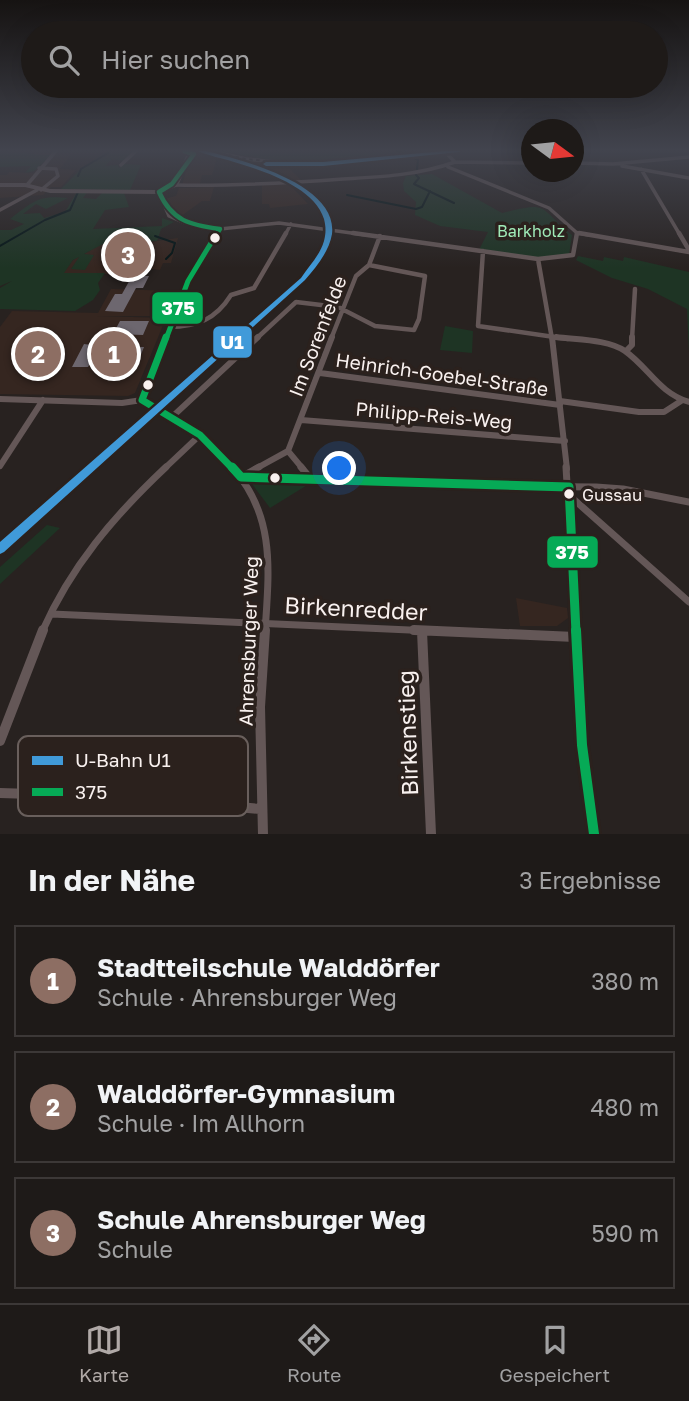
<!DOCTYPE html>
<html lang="de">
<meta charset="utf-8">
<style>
:root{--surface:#1e1a18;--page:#2b2725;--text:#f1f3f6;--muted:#a1a1a2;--line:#3c3837;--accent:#b0a9a7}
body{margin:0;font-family:"Golos Text",sans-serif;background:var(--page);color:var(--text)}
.compass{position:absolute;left:521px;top:119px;width:63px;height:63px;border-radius:50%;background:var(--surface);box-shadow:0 7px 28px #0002;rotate:105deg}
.you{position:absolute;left:340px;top:469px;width:24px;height:24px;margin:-18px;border:5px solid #fff;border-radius:50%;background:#1a73e8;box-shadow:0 0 0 10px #1a73e833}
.badge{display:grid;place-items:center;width:46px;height:46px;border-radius:50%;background:var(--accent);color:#fff;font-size:23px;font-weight:700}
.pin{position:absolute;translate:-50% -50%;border:4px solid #fff;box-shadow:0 2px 7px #0006}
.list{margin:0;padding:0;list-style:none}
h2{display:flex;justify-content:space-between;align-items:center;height:91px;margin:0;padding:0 28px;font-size:30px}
h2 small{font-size:23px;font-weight:400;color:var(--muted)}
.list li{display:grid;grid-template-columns:46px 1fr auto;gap:21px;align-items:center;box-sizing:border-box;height:112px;margin:0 14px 14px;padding:0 14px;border:2px solid var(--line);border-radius:0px}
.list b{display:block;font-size:26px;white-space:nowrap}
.list p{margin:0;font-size:23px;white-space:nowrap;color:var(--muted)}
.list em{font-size:23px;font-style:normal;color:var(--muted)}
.icon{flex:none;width:38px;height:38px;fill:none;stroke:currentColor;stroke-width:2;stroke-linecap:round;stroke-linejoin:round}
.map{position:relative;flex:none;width:689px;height:834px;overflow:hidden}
.search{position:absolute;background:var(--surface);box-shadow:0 7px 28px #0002;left:21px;right:21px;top:21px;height:77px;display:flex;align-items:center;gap:18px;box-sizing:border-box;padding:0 24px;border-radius:38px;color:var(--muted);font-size:26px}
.sheet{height:469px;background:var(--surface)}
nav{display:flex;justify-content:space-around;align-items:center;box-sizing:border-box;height:98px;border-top:2px solid var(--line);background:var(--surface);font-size:19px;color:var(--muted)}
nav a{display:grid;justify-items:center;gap:4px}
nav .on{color:var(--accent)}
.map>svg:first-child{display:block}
</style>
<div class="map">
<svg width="689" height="834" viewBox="0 0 689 834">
<rect width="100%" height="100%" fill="#282220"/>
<path fill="#352620" d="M36,151H107L96,154H71L60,169L76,170L61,187H51L43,195L0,198V175H7L9,172L33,173L50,156L32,155Z
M207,151L265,159L320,163L444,151H487L289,168L301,180H283L217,158L212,175H202L200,184L182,185L190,158Z
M289,184L308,204L270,208L269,204H262V185Z
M214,187L210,201H202L180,217L170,214L164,199L176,196L179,188Z
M327,233H332L329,249L320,265L165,408L159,405L308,271L326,241Z
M178,238L171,263H163L160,270L146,268V275L63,273L73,260L105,242H150Z
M111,289L177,291L167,316H97L166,318L135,393L128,396L0,394V327L12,311L98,313Z
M147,415L152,418L0,555V544Z
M516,598L567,608L568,618L557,626H520Z"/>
<path fill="#1e3424" d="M0,151C17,151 33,155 51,155L34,171L25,173L31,166L0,167Z
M107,151H134L124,161L112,159L105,166L118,165L119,168L124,164L141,165L130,190L61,189L81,169Z
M221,151L438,152L305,165V163L265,159Z
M432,174L502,213C550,201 537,206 572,235L569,255L540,258L479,250L488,232L440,226L415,215L416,202L404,191L403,183L406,176Z
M88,191L83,198L96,199L104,191L124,193L129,207L105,210L93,229L162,226V218L174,222L161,229L157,241L105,243L84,254L94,255L85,270L71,269L79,257L73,260L64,273H105L98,283L100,290L93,300L75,311L0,309V288L12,281L0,286V230H11L24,224L10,219C33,202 37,195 68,198L46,209L36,204L23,214L40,213L44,218L65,212L77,192Z
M578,256L603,261L604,257L623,261L624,257L689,272V352L687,309L648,289L612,278L576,260Z
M445,326L473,331L472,353L440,350Z
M254,479L310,481L309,484L270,508L252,484Z
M47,525L60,528L0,584V567Z"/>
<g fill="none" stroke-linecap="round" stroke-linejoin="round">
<path stroke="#041516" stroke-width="2" d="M397,151L405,154
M410,156L418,160L417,169
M416,175L419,178L414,184L454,203
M78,176L81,169L108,153
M347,195L416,209L422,207L430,191
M155,236L175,243L172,253L166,259
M0,246L45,220L70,210L78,192"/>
</g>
<path fill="#6d676f" d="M132,276H149L143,288H136L123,312L105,311L115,294H122Z
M120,321H149L143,335L113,334Z
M84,344L99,346L144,347L138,362L100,361L104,351H92L87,360H92L88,367H72Z"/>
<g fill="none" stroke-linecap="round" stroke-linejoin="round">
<path stroke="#645757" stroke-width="3.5" d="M444,151L455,162L532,163
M574,163L613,164L689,157
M121,165L136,151
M622,166L689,178
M448,167L549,208L577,233L589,235
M39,168L56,169L58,176L41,190
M641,169L680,235
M27,185L56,151
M176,185C232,186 288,183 343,179C381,177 419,175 455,162
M159,192L169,216L185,223L220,229L279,223L366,235
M0,210L37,190
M216,235L220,229
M285,235L291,224"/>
<path stroke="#645757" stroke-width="4.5" d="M353,233L538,259L573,255L577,233
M579,233L689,252
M679,233L689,250
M483,251L478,326L568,339
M538,259L552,339
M169,327C197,327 216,319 231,295L254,288L286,233
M166,339L188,281L217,233
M256,339L296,302L338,307L375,326L414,330L419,319L425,276L369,265
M331,339L356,276L369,265L380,236
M632,339L635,289"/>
<path stroke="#645757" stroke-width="6" d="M552,337L567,469
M556,337C577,340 607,339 625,351C649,368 659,393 689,402
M627,350L632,345V337
M320,373L560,405
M0,399L122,403L142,400
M142,400L212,445L234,469
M142,400L166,337
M560,401L639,412H664L681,401
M172,417L258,337
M301,420L565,441
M288,451L332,337
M0,466L43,400
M164,469L200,435
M255,469L288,451L303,469"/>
<path stroke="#645757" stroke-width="7" d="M232,467C276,516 269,571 265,632
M301,467L310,478
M566,467L576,632
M243,476L259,467
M241,477L479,486L596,487L623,489L689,502
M570,496L689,602
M52,614L454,632
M42,632C71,566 114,516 166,467"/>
<path stroke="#645757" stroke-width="10" d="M414,630L575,637
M576,630L582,745L594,834
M422,631L431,834
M0,741L43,630
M0,793L127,797L260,809
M263,834L260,707L265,630"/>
<path fill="#675859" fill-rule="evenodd" d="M197,151H203L190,158L178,186L159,194L50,193L25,187H0V183H25L50,189L158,190L174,184L186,156Z"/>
<g stroke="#665e5d" stroke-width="3.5">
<path id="rail" d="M215,152L246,159L297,164"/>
</g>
<use href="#rail" stroke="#2b211d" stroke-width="2" stroke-dasharray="3.5" stroke-linecap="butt"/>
<g stroke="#2b211d" stroke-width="8">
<path id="bus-1-far4" d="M184,151L194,154L172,184L159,192C172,221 190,225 220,229L216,235"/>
</g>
<g stroke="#2b211d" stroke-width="10">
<path id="bus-1-far3" d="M166,339L188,281L217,233"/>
</g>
<g stroke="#2b211d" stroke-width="12">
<path id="bus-1-far2" d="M166,337L142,400L200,435L233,469"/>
</g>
<g stroke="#2b211d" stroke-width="14">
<path id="bus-1-far1" d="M232,467L241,477L569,487L576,632"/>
</g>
<g stroke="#2b211d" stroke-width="16">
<path id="bus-1" d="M576,630L582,745L594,834"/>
</g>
<use href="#bus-1-far4" stroke="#06aa56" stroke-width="4.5"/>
<use href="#bus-1-far3" stroke="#06aa56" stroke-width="5"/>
<use href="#bus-1-far2" stroke="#06aa56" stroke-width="7"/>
<use href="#bus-1-far1" stroke="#06aa56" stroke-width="9"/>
<use href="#bus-1" stroke="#06aa56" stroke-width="10"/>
<g stroke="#2b211d" stroke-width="5">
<path id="metro-1" d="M198,151H206C241,160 338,184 332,234C329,252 316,267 305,280L4,552L0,554V542L301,278C309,266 320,255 324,241C326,233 326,227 324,219C314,187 264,171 234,162C222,158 209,156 198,151Z
M444,151H461L459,152L323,166H266L263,164L266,162H323Z"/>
</g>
<use href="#metro-1" fill="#409ad9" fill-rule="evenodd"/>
</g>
<linearGradient id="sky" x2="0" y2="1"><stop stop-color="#161312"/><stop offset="0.56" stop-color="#42444e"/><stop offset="1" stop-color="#42444e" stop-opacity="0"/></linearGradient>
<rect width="689" height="268" fill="url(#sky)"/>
<g fill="#f9f1ef" stroke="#2b211d" stroke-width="2.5">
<circle cx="215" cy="238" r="6"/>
<circle cx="148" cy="385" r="6"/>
<circle cx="275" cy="478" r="6"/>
<circle cx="569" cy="494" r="6"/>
</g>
<g text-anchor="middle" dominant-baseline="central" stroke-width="7" stroke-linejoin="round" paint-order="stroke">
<g font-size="16" fill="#a0ebb8" stroke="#2b211d">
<text x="531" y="231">Barkholz</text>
</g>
<g font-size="17" fill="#f9f1ef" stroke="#2b211d" text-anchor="start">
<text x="582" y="494">Gussau</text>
</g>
<g font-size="19" fill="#f9f1ef" stroke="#2b211d">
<text transform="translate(317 336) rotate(-69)">Im Sorenfelde</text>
<text transform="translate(442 374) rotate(8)">Heinrich-Goebel-Straße</text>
<text transform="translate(434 415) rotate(5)">Philipp-Reis-Weg</text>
<text transform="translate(248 641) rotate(-88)">Ahrensburger Weg</text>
</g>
<g font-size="23" fill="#f9f1ef" stroke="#2b211d">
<text transform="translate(356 608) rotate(3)">Birkenredder</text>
<text transform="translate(407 733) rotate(-92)">Birkenstieg</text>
</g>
</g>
<rect x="18" y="736" width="230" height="80" rx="10" fill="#2b211d" stroke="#695f5c" stroke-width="2"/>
<rect x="32" y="756" width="31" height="9" fill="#409ad9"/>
<rect x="32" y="788" width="31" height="8" fill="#06aa56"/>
<g font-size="19" fill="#f9f1ef">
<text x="75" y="767">U-Bahn U1</text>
<text x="75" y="799">375</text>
</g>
<g stroke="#2b211d" stroke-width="2.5">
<rect x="151" y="291" width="53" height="34" rx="7" fill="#06aa56"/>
<rect x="212" y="325" width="41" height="34" rx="7" fill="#409ad9"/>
<rect x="546" y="535" width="53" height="34" rx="7" fill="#06aa56"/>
</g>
<g font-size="19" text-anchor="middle" font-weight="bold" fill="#fff">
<text x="178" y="315">375</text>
<text x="232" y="349">U1</text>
<text x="572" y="559">375</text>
</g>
</svg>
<svg class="compass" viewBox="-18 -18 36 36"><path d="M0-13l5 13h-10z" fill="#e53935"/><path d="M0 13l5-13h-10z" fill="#a1a1a2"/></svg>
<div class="you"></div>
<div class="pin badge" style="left:114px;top:354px;background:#8d6e63">1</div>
<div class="pin badge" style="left:38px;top:354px;background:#8d6e63">2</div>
<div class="pin badge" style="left:128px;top:255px;background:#8d6e63">3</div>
<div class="search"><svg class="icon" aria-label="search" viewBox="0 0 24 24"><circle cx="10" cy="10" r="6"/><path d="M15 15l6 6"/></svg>Hier suchen</div>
</div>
<section class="sheet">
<h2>In der Nähe<small>3 Ergebnisse</small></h2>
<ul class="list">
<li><span class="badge" style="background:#8d6e63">1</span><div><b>Stadtteilschule Walddörfer</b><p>Schule · Ahrensburger Weg</p></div><em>380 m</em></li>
<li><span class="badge" style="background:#8d6e63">2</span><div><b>Walddörfer-Gymnasium</b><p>Schule · Im Allhorn</p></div><em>480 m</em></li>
<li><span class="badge" style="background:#8d6e63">3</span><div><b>Schule Ahrensburger Weg</b><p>Schule</p></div><em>590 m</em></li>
</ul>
</section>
<nav>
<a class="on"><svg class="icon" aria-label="map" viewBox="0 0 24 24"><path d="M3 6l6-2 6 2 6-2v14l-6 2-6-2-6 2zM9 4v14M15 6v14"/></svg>Karte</a>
<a><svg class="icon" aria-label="directions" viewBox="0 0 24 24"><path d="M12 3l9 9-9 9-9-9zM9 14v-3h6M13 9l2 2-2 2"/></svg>Route</a>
<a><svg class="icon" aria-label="saved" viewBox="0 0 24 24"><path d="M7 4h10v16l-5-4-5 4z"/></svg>Gespeichert</a>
</nav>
